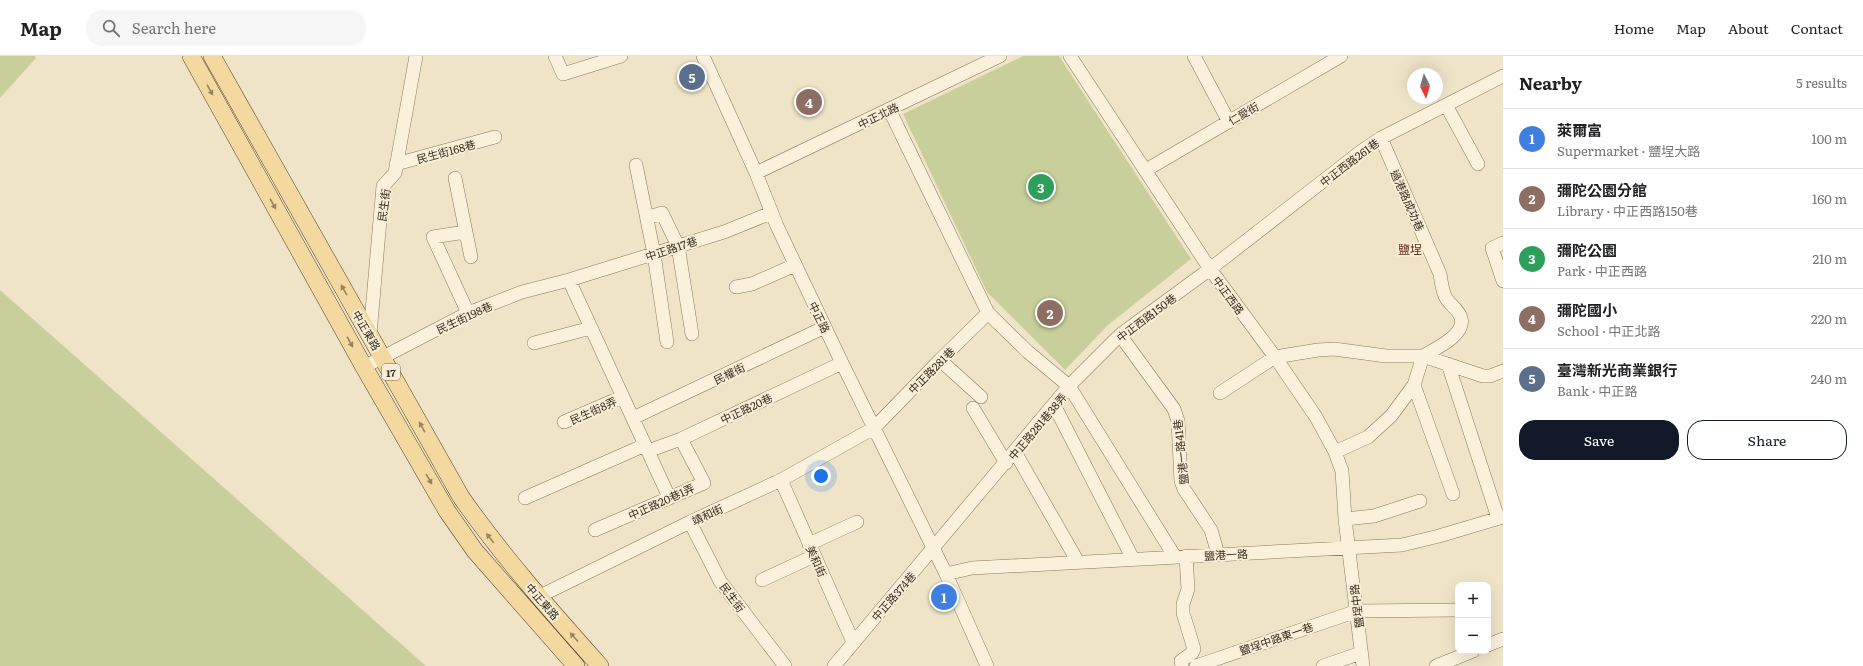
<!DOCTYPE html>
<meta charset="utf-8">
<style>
:root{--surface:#fff;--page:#f6f6f6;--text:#202124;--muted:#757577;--line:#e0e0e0;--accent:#111827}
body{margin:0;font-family:Literata,"Noto Sans TC",serif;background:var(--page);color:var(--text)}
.controls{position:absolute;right:12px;bottom:12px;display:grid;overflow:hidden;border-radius:8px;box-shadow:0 4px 16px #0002}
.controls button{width:36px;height:36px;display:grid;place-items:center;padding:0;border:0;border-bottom:1px solid var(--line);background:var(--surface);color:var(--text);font:20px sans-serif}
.compass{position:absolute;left:1407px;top:12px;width:36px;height:36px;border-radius:50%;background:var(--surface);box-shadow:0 4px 16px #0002;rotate:175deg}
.you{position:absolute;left:821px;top:420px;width:14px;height:14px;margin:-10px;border:3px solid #fff;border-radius:50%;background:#1a73e8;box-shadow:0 0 0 6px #1a73e833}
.badge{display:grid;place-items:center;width:26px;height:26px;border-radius:50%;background:var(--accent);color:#fff;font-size:13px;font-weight:700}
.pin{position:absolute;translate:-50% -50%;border:2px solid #fff;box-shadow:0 1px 4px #0006}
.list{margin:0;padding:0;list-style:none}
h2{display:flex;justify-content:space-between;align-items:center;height:52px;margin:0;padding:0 16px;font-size:17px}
h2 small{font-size:13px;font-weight:400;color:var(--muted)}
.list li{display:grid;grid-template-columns:26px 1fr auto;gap:12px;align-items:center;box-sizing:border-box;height:60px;padding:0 16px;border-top:1px solid var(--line)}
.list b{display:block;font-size:15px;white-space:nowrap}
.list p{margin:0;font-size:13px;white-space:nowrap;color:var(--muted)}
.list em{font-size:13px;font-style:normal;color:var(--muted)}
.actions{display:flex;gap:8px;padding:12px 16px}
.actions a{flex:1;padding:9px 0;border:1px solid var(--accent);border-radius:16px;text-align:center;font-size:14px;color:var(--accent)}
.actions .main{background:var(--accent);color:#fff}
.icon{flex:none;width:22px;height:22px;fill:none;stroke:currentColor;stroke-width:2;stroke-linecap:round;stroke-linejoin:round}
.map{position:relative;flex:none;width:1503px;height:610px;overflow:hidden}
header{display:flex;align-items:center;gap:24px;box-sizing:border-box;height:56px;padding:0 20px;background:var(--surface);border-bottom:1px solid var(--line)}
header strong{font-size:19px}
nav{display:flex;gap:22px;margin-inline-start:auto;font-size:14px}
.search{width:280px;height:36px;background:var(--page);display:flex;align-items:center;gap:10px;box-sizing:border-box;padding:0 14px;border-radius:16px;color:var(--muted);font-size:15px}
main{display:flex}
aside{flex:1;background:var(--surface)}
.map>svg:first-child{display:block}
</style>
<header>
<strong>Map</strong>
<div class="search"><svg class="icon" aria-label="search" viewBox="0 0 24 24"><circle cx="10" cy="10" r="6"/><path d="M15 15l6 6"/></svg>Search here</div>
<nav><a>Home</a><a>Map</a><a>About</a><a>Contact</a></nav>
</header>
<main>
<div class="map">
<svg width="1503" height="610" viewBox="0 0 1503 610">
<rect width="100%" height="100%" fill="#f0e4c8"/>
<path fill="#c9cf9b" d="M0,0H35L36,2L0,42Z
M1023,0H1059L1191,203L1108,269L1065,314L987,236L903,58Z
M0,234L426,610H0Z"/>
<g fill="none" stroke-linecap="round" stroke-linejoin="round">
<g stroke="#8d765c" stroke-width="14">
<path id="minor" d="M555,0L563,18L621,0
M703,0L756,117L777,170L842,307L946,518L987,610
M1070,0L1210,213L1275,301L1316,361L1335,396L1342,415L1345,463L1363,610
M1194,0L1229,66
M1446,49L1478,108
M889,53L988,257L1028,296L1069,330L1175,501
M396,108L495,81
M636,109L654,198L667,286
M1146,114L1341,0
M756,117L1000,0
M455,122L471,201
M647,162L662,157L678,190L692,278
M465,176L433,181L468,257
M1503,187L1492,192L1503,225
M569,224L669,441
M736,231L752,228L795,209
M370,278L383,130L395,117L416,0
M1120,279L1174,353L1178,365L1181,425L1184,433L1211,474L1218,498
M534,287L591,272
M940,304L981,341
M1448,308L1498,462
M364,311L468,257L522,236L569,224L724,176L771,157
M1414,329L1453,438
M1220,337L1275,301L1318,294L1334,293L1386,300H1423L1483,320H1490L1503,315
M1054,349L1133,503
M973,352L1006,407
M633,362L825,271
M564,366L622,341
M648,395L681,383L842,307
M1015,396L1078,506
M1335,396L1368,381L1391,360L1414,329L1423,300C1435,293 1466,279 1461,262C1459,253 1448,248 1445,240C1442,233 1441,225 1440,218L1381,82
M781,424L853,586
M525,442L645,389
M1345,463L1374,460L1420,445
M690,466L720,525L785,610
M595,474L704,427L681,383
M809,488L857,466
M946,518L972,512L1402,489L1439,480L1503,461
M762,524L814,500
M538,541L690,466L781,424L874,372L940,304L988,257
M1488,589L1503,583
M834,610L1069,330L1120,279L1210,213L1363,94L1381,82L1503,20
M1182,610L1181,605L1192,597L1194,593L1183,557V548L1188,533L1186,500
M1196,610L1357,555L1458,554
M1323,610L1361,597
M1436,610L1473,595"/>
</g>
<g stroke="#5b4430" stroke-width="18">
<path id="major" d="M191,0L364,311L447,455L475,495L576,610
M212,0L461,441C503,501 551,555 600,610"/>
</g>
<use href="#minor" stroke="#faf1dc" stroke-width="13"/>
<use href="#major" stroke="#f3d9a0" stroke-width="17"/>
</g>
<defs><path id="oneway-solid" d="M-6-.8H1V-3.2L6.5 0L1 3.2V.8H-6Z"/></defs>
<g fill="#988460">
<use href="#oneway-solid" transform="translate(210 34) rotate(61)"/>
<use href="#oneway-solid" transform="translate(273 148) rotate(61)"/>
<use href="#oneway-solid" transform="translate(344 234) rotate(-120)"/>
<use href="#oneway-solid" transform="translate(350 286) rotate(61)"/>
<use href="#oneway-solid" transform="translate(422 371) rotate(-119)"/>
<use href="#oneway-solid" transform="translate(429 423) rotate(60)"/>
<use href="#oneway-solid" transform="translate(490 482) rotate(-128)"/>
<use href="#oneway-solid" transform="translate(574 581) rotate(-132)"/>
</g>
<g text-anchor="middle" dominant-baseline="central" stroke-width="4" stroke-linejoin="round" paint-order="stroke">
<rect fill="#f7eed8" stroke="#756857" stroke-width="1" x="382" y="308" width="18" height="16" rx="3"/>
<g font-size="10" font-weight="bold" fill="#3d2e20">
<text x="391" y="316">17</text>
</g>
<g font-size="11" fill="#3d2e20" stroke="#f7eed8">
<text transform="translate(1243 57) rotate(-30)">仁愛街</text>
<text transform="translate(878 59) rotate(-26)">中正北路</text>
<text transform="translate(446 95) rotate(-15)">民生街168巷</text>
<text transform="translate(1349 106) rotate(-37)">中正西路261巷</text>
<text transform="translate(1408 144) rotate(66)">過港路成功巷</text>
<text transform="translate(383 149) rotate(-82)">民生街</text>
<text transform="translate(671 192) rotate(-18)">中正路17巷</text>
<text transform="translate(1229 239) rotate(54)">中正西路</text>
<text transform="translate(464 261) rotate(-25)">民生街198巷</text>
<text transform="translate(820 261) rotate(64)">中正路</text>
<text transform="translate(1146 261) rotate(-37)">中正西路150巷</text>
<text transform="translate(367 274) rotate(60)">中正東路</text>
<text transform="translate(931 314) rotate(-45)">中正路281巷</text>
<text transform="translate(729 317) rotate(-26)">民權街</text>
<text transform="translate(746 352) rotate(-25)">中正路20巷</text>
<text transform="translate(593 354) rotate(-24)">民生街8弄</text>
<text transform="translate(1037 370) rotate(-50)">中正路281巷38弄</text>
<text transform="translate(1180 396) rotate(-96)">鹽港一路41巷</text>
<text transform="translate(661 445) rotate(-24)">中正路20巷1弄</text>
<text transform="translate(707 458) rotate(-25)">靖和街</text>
<text transform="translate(1226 498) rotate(-3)">鹽港一路</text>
<text transform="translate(817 505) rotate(66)">美和街</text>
<text transform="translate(893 540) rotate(-49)">中正路374巷</text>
<text transform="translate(733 541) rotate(53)">民生街</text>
<text transform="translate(543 545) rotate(49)">中正東路</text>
<text transform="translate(1356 550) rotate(-97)">鹽埕中路</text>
<text transform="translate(1276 582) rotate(-19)">鹽埕中路東一巷</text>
</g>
<g font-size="12" fill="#6b2e1e" stroke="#f7eed8">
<text x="1410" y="193">鹽埕</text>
</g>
</g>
</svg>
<div class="controls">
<button>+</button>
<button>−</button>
</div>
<svg class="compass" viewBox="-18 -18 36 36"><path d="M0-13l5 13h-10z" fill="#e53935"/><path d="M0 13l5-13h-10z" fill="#757577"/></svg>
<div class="you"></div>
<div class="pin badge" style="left:944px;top:541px;background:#3f7fe0">1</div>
<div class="pin badge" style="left:1050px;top:257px;background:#8d6e63">2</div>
<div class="pin badge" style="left:1041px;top:131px;background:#2e9e5b">3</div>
<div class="pin badge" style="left:809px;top:46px;background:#8d6e63">4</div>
<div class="pin badge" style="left:692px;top:21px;background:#5c6f8a">5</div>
</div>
<aside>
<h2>Nearby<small>5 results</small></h2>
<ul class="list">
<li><span class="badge" style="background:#3f7fe0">1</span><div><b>萊爾富</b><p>Supermarket · 鹽埕大路</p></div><em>100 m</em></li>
<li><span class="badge" style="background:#8d6e63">2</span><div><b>彌陀公園分館</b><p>Library · 中正西路150巷</p></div><em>160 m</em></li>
<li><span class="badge" style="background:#2e9e5b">3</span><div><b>彌陀公園</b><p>Park · 中正西路</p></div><em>210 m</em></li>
<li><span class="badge" style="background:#8d6e63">4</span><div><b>彌陀國小</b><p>School · 中正北路</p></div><em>220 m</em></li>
<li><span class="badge" style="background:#5c6f8a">5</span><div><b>臺灣新光商業銀行</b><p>Bank · 中正路</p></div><em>240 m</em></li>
</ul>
<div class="actions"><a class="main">Save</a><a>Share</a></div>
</aside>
</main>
